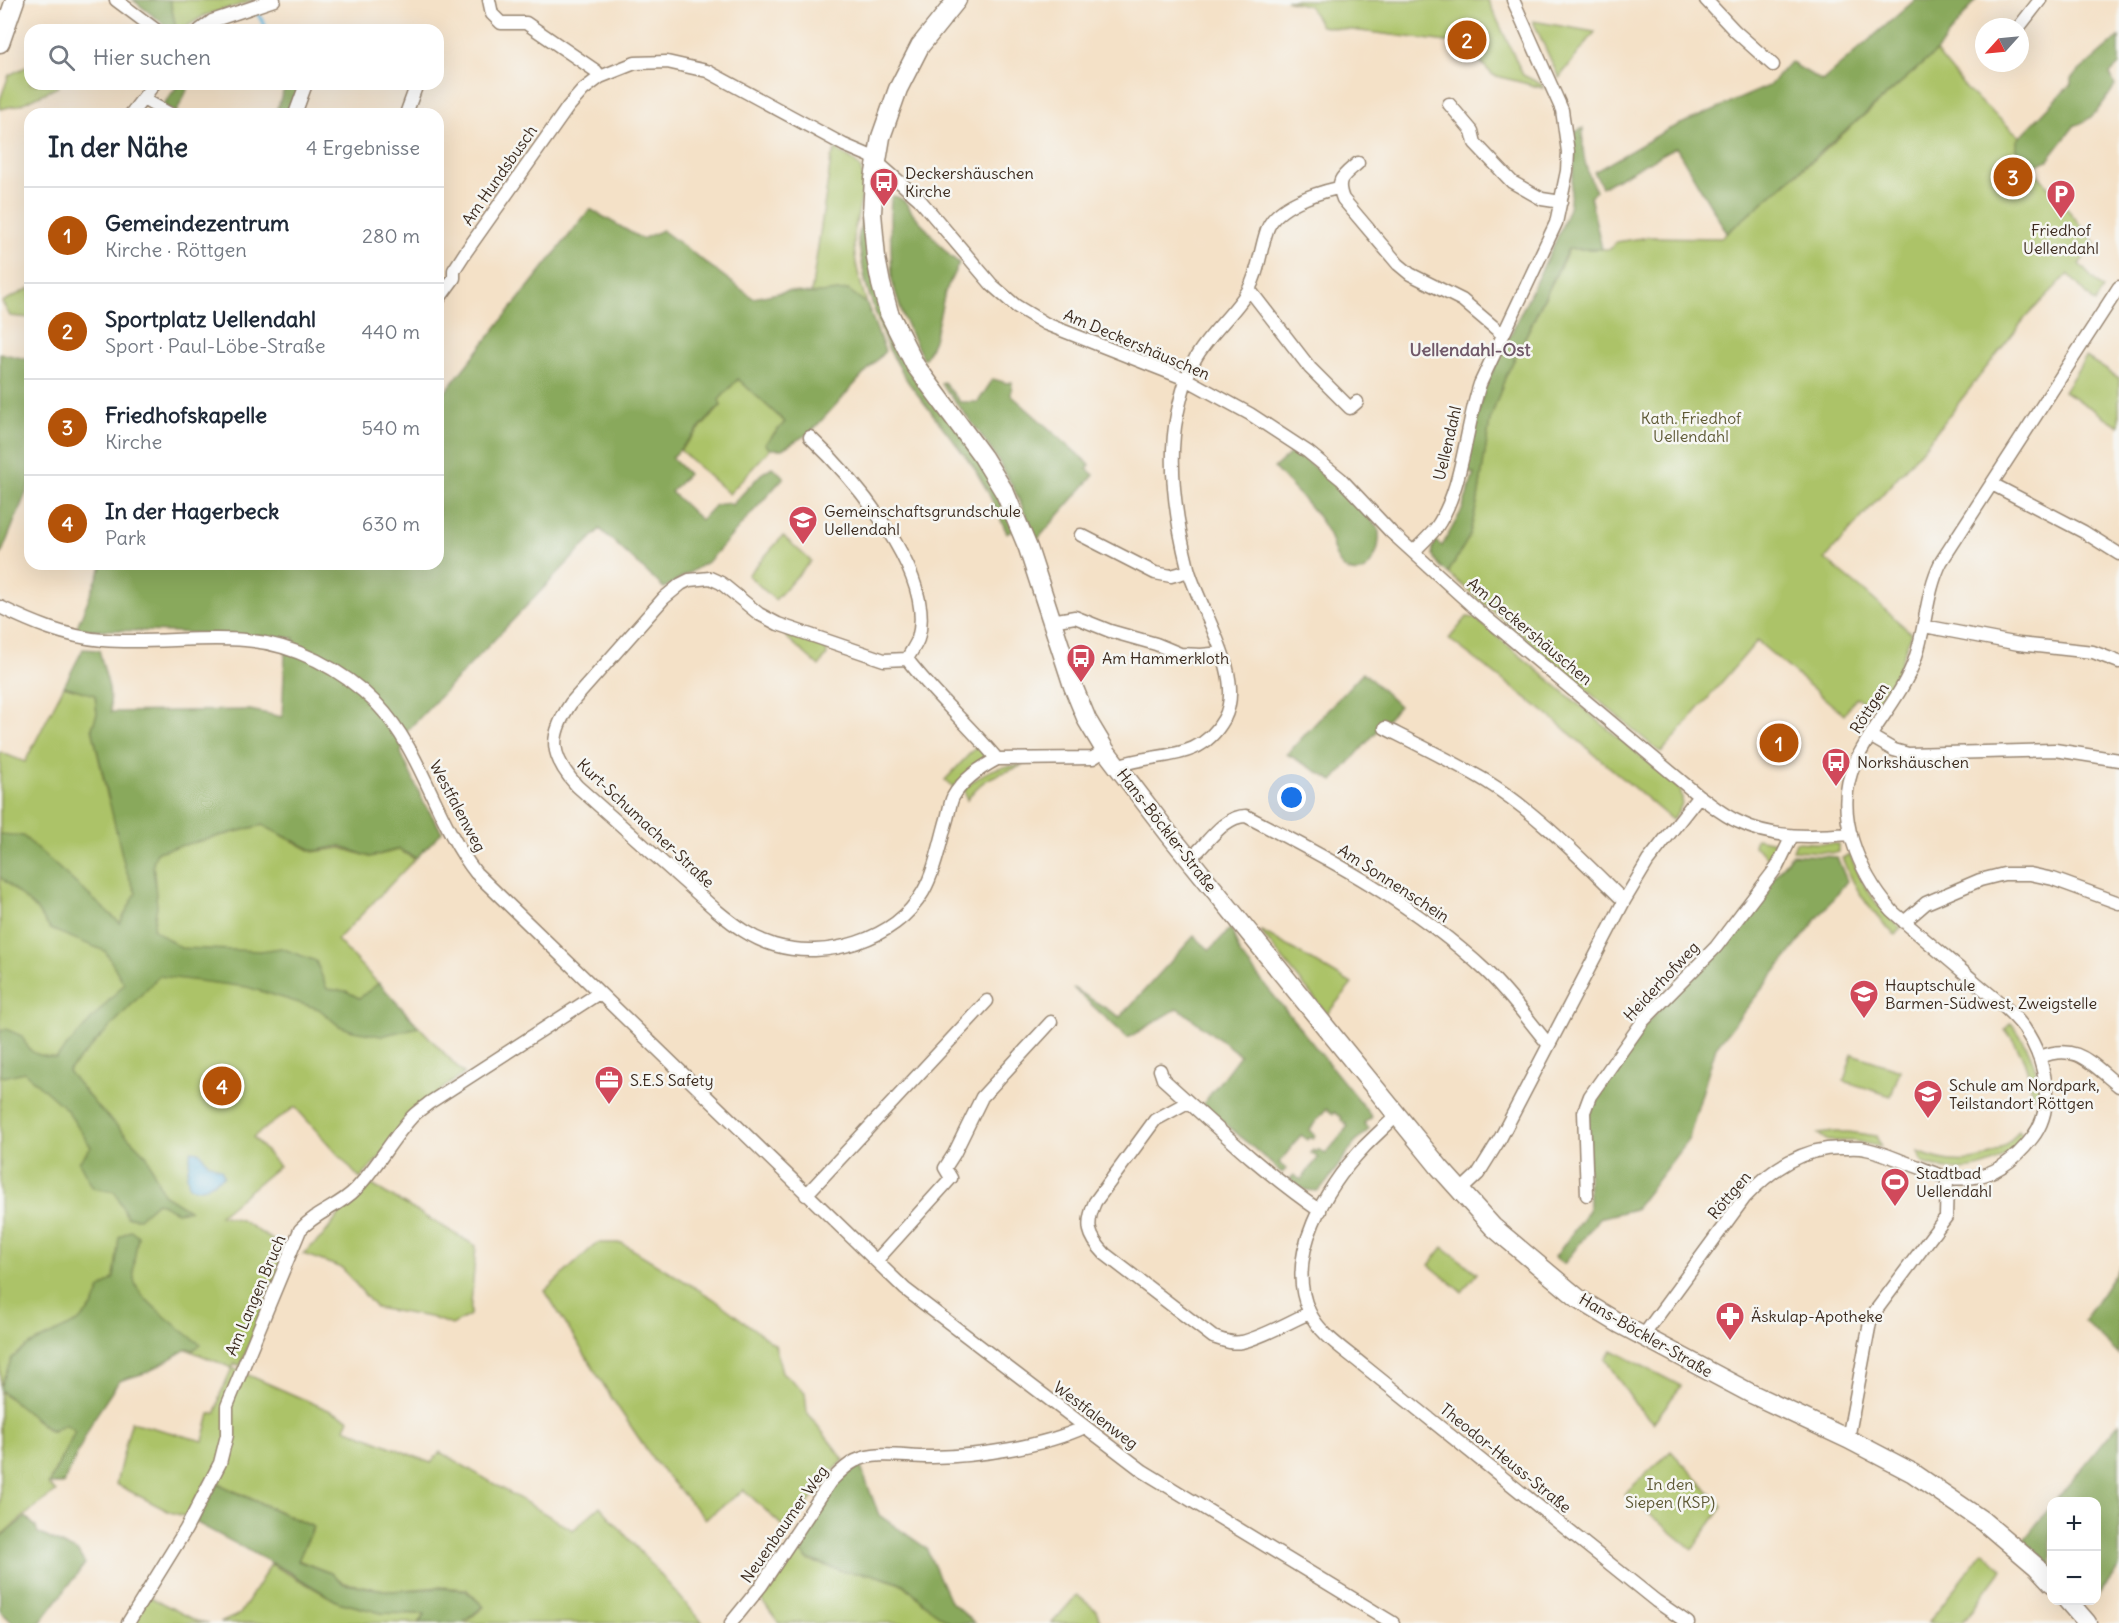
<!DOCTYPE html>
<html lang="de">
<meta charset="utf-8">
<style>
:root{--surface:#fff;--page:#f6f6f7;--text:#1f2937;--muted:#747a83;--line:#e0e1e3;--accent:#b45309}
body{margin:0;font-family:Delius,sans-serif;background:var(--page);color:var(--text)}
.controls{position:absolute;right:18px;bottom:18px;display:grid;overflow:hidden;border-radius:12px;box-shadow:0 6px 24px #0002}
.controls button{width:54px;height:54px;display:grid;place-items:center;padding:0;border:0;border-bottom:2px solid var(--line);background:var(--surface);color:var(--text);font:30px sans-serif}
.compass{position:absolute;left:1975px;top:18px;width:54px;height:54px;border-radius:50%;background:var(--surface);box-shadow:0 6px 24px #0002;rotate:243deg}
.you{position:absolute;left:1292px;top:798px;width:21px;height:21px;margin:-15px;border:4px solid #fff;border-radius:50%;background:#1a73e8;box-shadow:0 0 0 9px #1a73e833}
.badge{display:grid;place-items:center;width:39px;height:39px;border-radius:50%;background:var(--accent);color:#fff;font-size:20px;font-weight:700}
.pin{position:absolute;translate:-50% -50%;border:3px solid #fff;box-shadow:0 2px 6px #0006}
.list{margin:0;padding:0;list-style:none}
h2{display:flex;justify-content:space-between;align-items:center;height:78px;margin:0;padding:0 24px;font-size:26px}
h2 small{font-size:20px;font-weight:400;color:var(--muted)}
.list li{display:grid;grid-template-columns:39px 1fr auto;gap:18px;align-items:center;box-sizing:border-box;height:96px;padding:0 24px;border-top:2px solid var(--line)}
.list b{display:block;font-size:22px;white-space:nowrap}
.list p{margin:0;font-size:20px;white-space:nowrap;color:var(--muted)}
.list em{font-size:20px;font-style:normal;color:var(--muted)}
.icon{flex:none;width:33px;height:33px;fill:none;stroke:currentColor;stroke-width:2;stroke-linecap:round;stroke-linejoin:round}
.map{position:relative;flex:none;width:2119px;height:1623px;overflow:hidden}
.search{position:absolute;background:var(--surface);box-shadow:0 6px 24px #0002;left:24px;top:24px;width:420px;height:66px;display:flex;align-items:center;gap:15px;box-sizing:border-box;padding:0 21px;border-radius:18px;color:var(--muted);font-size:22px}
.panel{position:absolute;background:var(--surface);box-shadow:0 6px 24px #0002;left:24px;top:108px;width:420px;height:462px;border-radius:18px}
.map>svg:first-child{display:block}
</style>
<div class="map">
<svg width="2119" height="1623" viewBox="0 0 2119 1623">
<rect width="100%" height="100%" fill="#f6f6f2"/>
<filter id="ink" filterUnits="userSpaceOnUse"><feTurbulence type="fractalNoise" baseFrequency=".0167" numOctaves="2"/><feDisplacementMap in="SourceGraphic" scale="12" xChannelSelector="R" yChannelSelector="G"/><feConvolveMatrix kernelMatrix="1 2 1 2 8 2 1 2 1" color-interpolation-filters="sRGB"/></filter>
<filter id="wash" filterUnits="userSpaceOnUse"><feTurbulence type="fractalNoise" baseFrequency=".008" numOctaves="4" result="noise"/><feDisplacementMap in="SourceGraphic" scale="24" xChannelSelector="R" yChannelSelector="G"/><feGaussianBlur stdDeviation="1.35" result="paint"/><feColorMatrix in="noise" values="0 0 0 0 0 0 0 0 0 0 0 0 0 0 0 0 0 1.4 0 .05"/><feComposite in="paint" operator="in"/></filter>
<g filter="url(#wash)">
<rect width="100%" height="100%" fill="#f4e1c7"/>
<path fill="#acc367" stroke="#747642" stroke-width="1.5" d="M170,0H256L205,15L186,27L176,29Z
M1286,0H1488L1523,75L1541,84L1543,88L1493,75L1463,44L1321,26L1309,6Z
M1533,21L1595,32L1559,78Z
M1936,52L1969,92L2032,147L2023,157L2096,243L2079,264L2103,289L2095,303L2068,274L2026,317L1924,447L1825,559L1863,590L1911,633L1899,668L1875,710L1856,697L1844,715L1757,641L1661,753L1448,573L1469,537L1478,499L1490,420L1505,378L1569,249H1610L1616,242L1649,237L1721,238L1819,155Z
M30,65V84H56L58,87L19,105L0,109V100L9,75Z
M837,147L840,149L838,152C844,155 850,158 855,162C873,176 855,216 854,235C853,258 860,282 867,304L848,290L811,294L831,159Z
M30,288V318L10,316L2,302Z
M2086,357L2119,378V426L2064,391Z
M738,379L785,422L765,444L770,449L729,494L680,450L721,406L718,400Z
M783,536L811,561L775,600L748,575Z
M1467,617L1475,618L1679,788C1686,802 1681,808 1672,820L1547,714L1449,639Z
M786,634L826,647L827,655L819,666L786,637Z
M64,686L95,695L97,714L92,728L108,799L196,842L263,825L313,852L341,848L370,857L399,850L415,859L337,940L464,1074L442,1089L360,1179L295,1107L253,1137L279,1166L220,1215L241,1220L285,1248L286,1258L240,1366L235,1363L232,1368L349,1419L345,1428L431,1463L440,1452L573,1530L600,1506L703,1623H464L484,1607L466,1589L440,1587L391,1591L345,1583L330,1573L298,1560L314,1527L217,1483L207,1481L187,1517L170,1512L116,1484L131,1422L203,1441L210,1414L216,1413L220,1395L232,1368L126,1324L30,1400L1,1384L0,1386V752L25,762Z
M978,745L985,754L982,760L953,787L945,780Z
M1023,765C998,776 985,774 967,800L964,789C984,771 995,766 1023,765Z
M1756,838L1785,844L1776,864L1754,846Z
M1796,842L1838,844V852L1835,853L1793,850Z
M1850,855C1862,884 1876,908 1901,928L1895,935C1870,912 1855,889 1842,858Z
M1262,931L1352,984L1327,1014L1261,932Z
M2011,1023C2028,1044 2039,1068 2039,1095L2031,1096C2031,1070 2021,1049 2005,1029Z
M1852,1054L1900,1070L1891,1096L1844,1081Z
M2019,1130L2024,1137C1998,1170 1962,1177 1923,1163L1918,1152C1956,1168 1994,1166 2019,1130Z
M1834,1132H1849L1876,1136L1881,1147L1854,1141H1828L1818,1134Z
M365,1181L476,1246L470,1315L452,1325L430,1317L376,1308L342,1268L303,1254L323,1236Z
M597,1243H622L714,1299L775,1345L782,1372L805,1392L807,1412L844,1460L828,1476L788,1531L744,1490L705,1519L655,1462L613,1400L545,1291Z
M1443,1247L1477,1273L1462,1292L1429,1265Z
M1612,1350L1681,1386L1653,1423L1635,1404L1605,1359Z
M0,1391L51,1432L65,1424L75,1431L48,1484L56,1492L40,1503L0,1536Z
M1671,1451L1723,1507L1692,1549L1624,1494Z
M795,1543L807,1560L846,1572L871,1574L904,1585L932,1610L950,1623H779L760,1598Z
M1983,1551L2002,1569L1962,1623H1928Z
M271,1564L338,1602L382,1613L425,1614L418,1623H220L240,1614Z
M1077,1595L1096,1610L1101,1623H1052Z
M148,1596L197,1621L209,1623H131Z"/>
<path fill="#89a95c" stroke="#626a3d" stroke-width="1.5" d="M133,0H170L176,29L169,28Z
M1915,0H1976L1936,52L1727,233L1676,147L1602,187L1594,172L1667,130L1769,86L1790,62L1822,81Z
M2119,37V65L2110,74L2115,86C2105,100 2094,121 2075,125L2048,160L2035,166L2024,159L2017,151V140L2071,84V78Z
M173,84H190L176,113L163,105L176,88Z
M286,84H302L291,114H275Z
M1583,128C1582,154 1584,167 1596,191L1590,196L1602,249H1568L1505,378L1490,420L1478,499L1469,537L1448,573C1437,564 1428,556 1435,541L1442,546L1462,510L1474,474L1464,471L1485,387L1558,236L1569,208L1574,163L1572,134Z
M893,196C901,197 908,203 911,211L950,256L959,263L945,292L934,340L926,357L923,359L904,319L892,281L890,216L891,199Z
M590,209L642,239L662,230L753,298L788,291L811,294L848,290L867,304L885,351L811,432L782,449H770L765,444L785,422L738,379L719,400L721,405L672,458L688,474L671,492L701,520L715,505L729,503L732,505L761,474L772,467L784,477L709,561L664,588L600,529L406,732L401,753L424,803L442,832L416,858L399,849L370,857L341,846L314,851L262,825L157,852L153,863L157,906L153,929L181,948L261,951L281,948L316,961L327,989L346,991L359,998L379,983L419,1027L381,1036L353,1031L339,1026L319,1009L247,987L159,976L68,1071L95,1104L147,1156L163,1194L189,1210L177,1212L157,1202L139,1218L127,1217L115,1192L93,1188L79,1162L91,1147L66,1109L24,1072L4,1077L0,1075V1031L6,1029L22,1036C30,1055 36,1055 56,1058L124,984L105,951L50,929L37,910L0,877V834L23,836L120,923L136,893L125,868L92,728L97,714L95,695L64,686L83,649L99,650L109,688L111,712L250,710L282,717L285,655L294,638L174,632L76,629L103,564H438V401Z
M863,213H865L874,282L983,466L1015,530L1007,533L987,490L973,466L908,382L887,346L866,285L858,240Z
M0,353L30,360V483L0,557Z
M993,379L1007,383L1012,382L1011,395L1090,465L1087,469L1094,475L1036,541C1013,476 985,437 941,384L944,382L960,402H978Z
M1293,451L1334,483L1378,527C1381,539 1378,553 1371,563C1366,572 1356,575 1347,570C1334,563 1334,545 1328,533C1315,508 1292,488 1274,468Z
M1363,672L1399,706L1333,781L1287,754Z
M1792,854L1837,857L1847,881L1716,1047L1688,1140L1635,1209L1599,1218L1564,1264L1555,1257L1589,1210L1587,1105L1640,1030L1714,952Z
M1231,928L1240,954L1372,1117L1364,1123L1369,1129L1354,1144L1326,1183L1317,1191L1305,1190L1290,1179L1294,1175L1301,1180L1318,1158L1311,1153L1313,1150L1316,1152L1319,1149L1326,1154L1348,1126L1341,1120L1342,1118L1334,1112L1333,1114L1326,1109L1309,1130L1315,1136L1313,1139L1310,1137L1308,1140L1301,1135L1279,1163L1286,1169L1282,1173L1203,1104L1240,1055L1178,1008L1128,1038L1073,988L1120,1017L1194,936L1210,950Z
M131,1230L138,1236C136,1251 131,1268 135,1283C140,1300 186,1333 201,1345L193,1350L188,1348L148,1372L119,1381L93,1420L63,1484H49L75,1431L65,1424L51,1431L0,1390V1387L12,1358L29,1345L78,1322L93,1306L100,1289L114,1278L119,1237Z
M2119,1267V1355L2084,1321Z
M2119,1423V1568L2097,1596L2096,1502L2055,1501Z
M860,1465L879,1515L926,1548L950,1601L975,1623H951L932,1610L904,1584L871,1574L846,1572L807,1559L796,1543C815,1513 828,1483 860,1465Z
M217,1484L313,1527L298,1561L331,1573L344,1584L391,1591L441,1588L465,1590L483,1606L463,1623H419L425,1614L382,1613L338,1602L289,1572L195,1522Z
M2051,1506V1566L2024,1540Z
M26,1517L36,1527L38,1533L78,1552L85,1564L40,1623H13L0,1611V1537Z"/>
<path fill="#63b7df" stroke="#4f707e" stroke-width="1.5" d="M191,1151L200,1152L208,1163L221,1169L224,1176L206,1187L195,1189L189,1186L187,1174Z"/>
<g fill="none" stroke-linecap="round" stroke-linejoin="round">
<path stroke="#63b7df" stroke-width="4" d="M257,12L267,30"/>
</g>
</g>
<g filter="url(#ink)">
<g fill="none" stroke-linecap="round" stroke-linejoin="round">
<g stroke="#988672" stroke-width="15">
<path id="street" d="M116,0L156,30
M489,0L492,14L501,23H526L596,71L600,77
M1706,0L1735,31L1773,65
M2019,27L2040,0
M200,30L212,21L274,0
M143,99L170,114
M1449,104L1472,131L1475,143L1512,182L1542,199L1561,202
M131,114L154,84
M295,114L306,84
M406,114L417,84
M1358,163C1343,176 1335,179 1343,199L1398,264L1410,274L1462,300L1502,334
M1249,289L1310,368L1350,408L1357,402
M438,300L454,278V270L465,253L568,107L583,90L600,77L635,63L667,62L707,71L844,145L870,156L919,199L992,285L1016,306L1046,324L1186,379L1250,414L1308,452L1341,479L1391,532L1477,610L1699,796C1712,805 1724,816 1739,822C1773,839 1813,837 1851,834
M810,437C852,477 937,574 918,639C916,645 910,653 907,659
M1992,484L2084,532L2119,554
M1081,535L1155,573L1171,576L1189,571
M1413,552C1421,544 1429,537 1436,528C1463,489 1465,429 1480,384L1556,223L1567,171L1568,152L1562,110L1513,0
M0,607C33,623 66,637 103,640C150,644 198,636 245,640C295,644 342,669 377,704C423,752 435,821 476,873L905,1289L1143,1471L1393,1623
M1051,621L1075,617L1110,631L1156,644L1180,654L1201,655L1222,653
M1924,626L2019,644L2093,652L2119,662
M1385,728C1419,745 1454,762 1486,781C1536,812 1582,860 1624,901
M1870,736L1894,750L1908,754L2055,750L2119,760
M997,759C980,768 963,779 953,797C950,803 949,812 947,819C940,843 935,871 923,892C895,941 825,960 774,945C751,938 734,925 716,910L577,786C550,756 548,737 571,703L664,598L681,584L689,580L710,578L721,583L759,614L778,624L884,660L907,659C934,695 968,724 997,759L1093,758L1105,750
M1117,766C1157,751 1199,764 1224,719C1247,676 1199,610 1188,568C1176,520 1167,464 1177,415C1181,396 1186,376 1195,359C1208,335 1233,315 1248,291C1259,272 1260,250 1267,230C1275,206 1316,193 1338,188
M1198,851C1211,838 1226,816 1246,816C1332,860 1416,905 1487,972C1510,994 1529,1021 1549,1045
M1904,922L1926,903L1980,880L2004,874H2030L2053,879L2119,903
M2040,1057C2077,1042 2091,1064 2119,1086
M1160,1070L1163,1079C1214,1125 1263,1172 1320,1211
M1188,1102L1155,1120L1095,1202C1085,1225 1088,1236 1105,1254L1213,1337C1222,1340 1231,1344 1242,1342C1263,1337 1289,1322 1309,1313
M1397,1115C1386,1126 1375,1136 1364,1147C1327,1186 1284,1256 1309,1311C1319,1334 1345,1350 1364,1366L1656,1601L1688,1623
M1460,1191L1478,1174L1501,1137L1624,901L1648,861L1699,796
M806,1195L987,1001
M1587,1195L1584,1112L1590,1096L1643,1021L1716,947L1777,867L1792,836
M876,1261L951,1178L945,1168L954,1154L982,1097L1051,1022
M1643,1336L1745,1197C1772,1169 1803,1147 1843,1148C1850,1148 1859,1147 1866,1149C1882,1152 1898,1160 1913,1165C1932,1172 1949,1181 1969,1178C1996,1175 2016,1159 2032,1138C2057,1106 2045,1059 2024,1028C2011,1010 1991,996 1974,981C1947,958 1919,935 1892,911C1859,873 1832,812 1855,763C1872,726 1902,697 1915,659C1926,628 1926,592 1941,562L2119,287
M1848,1439L1871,1317L1946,1217L1947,1178
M128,1623L186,1529L220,1463L227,1435V1406L300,1230C317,1211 339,1207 356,1189C377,1167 391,1140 411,1118C416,1112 423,1108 429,1103L599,993
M731,1623L761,1586L830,1482C838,1474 845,1466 855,1461C878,1450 908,1458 932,1457C980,1456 1041,1447 1085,1427"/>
</g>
<g stroke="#988672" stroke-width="21">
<path id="secondary" d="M957,0L920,46L898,89L881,137L874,179L872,213L876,258L881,284L889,313L915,365L983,457L1005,493L1028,548L1073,686L1087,720L1105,750L1169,834L1440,1168L1493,1227L1579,1299L1620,1324L1752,1394L1848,1439L1913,1473L1983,1521L2037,1567L2052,1583
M0,43L15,0
M2067,1600L2087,1623"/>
</g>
<use href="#street" stroke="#fff" stroke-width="12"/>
<use href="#secondary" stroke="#fff" stroke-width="18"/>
</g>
</g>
<defs>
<g id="bus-pin" transform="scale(1.5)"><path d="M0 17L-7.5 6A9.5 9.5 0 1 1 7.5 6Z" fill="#d1495b" stroke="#f6f6f2"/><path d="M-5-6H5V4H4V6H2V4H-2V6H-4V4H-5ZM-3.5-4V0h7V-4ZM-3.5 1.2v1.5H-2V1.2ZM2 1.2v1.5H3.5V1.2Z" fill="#fff"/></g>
<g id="parking-pin" transform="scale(1.5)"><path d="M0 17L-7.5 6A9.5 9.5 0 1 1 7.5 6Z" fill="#d1495b" stroke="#f6f6f2"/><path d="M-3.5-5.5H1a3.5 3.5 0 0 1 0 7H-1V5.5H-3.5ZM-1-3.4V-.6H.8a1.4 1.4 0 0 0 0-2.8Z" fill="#fff"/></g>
<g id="school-pin" transform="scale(1.5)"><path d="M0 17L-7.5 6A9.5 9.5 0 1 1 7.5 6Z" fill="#d1495b" stroke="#f6f6f2"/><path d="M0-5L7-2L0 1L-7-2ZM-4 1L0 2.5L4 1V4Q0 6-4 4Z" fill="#fff"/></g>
<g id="office-pin" transform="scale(1.5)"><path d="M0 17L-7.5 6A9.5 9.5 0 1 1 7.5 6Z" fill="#d1495b" stroke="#f6f6f2"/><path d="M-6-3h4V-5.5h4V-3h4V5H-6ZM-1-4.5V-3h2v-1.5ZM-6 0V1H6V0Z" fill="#fff"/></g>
<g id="stadium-pin" transform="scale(1.5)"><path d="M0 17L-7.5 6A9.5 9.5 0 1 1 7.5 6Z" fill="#d1495b" stroke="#f6f6f2"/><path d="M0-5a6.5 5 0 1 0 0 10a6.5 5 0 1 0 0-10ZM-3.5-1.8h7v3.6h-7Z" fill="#fff"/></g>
<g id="pharmacy-pin" transform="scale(1.5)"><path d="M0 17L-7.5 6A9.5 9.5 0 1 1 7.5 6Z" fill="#d1495b" stroke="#f6f6f2"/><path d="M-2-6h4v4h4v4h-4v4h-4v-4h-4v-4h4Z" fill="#fff"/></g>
</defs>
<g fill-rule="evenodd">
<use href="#bus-pin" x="884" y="182"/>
<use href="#parking-pin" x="2061" y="194"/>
<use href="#school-pin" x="803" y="520"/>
<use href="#bus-pin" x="1081" y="658"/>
<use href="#bus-pin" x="1836" y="762"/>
<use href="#school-pin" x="1864" y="994"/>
<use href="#office-pin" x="609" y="1080"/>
<use href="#school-pin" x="1928" y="1094"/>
<use href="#stadium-pin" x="1895" y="1182"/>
<use href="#pharmacy-pin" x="1730" y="1316"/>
</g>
<g text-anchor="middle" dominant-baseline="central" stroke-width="5" stroke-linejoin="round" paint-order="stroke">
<g font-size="16" fill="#3b2a1e" stroke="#f6f6f2" text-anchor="start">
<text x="905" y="173">Deckershäuschen<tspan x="905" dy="18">Kirche</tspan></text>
<text x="2061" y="230" text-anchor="middle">Friedhof<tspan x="2061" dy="18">Uellendahl</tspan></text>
<text x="824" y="511">Gemeinschaftsgrundschule<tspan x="824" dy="18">Uellendahl</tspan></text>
<text x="1102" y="658">Am Hammerkloth</text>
<text x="1857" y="762">Norkshäuschen</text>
<text x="1885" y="985">Hauptschule<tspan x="1885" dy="18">Barmen-Südwest, Zweigstelle</tspan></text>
<text x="630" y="1080">S.E.S Safety</text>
<text x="1949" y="1085">Schule am Nordpark,<tspan x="1949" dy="18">Teilstandort Röttgen</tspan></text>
<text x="1916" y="1173">Stadtbad<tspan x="1916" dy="18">Uellendahl</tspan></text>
<text x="1751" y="1316">Äskulap-Apotheke</text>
</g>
<g font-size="16" fill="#3b2a1e" stroke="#f6f6f2">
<text transform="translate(499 175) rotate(-55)">Am Hundsbusch</text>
<text transform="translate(1137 344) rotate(23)">Am Deckershäuschen</text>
<text transform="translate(1447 443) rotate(-77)">Uellendahl</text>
<text transform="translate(1530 631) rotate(40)">Am Deckershäuschen</text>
<text transform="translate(1869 708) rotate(-57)">Röttgen</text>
<text transform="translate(458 806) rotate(62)">Westfalenweg</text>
<text transform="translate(646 823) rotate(43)">Kurt-Schumacher-Straße</text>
<text transform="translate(1167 830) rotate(52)">Hans-Böckler-Straße</text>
<text transform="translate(1394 883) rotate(33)">Am Sonnenschein</text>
<text transform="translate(1661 981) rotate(-47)">Heiderhofweg</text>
<text transform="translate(1729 1195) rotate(-50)">Röttgen</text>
<text transform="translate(255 1295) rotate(-67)">Am Langen Bruch</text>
<text transform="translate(1646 1335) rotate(30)">Hans-Böckler-Straße</text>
<text transform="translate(1096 1415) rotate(37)">Westfalenweg</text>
<text transform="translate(1506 1458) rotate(39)">Theodor-Heuss-Straße</text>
<text transform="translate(784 1524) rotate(-55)">Neuenbaumer Weg</text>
</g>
<g font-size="16" fill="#5d5834" stroke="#f6f6f2">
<text x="1691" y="418">Kath. Friedhof<tspan x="1691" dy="18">Uellendahl</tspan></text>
<text x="1670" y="1484">In den<tspan x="1670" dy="18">Siepen (KSP)</tspan></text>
</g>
<g font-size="18" font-weight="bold" fill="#715969" stroke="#f6f6f2">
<text x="1470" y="349">Uellendahl-Ost</text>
</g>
</g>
</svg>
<div class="controls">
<button>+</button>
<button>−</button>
</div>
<svg class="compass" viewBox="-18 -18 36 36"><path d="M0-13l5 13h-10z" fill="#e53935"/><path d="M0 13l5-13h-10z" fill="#747a83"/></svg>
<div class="you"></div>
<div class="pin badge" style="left:1779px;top:743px">1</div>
<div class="pin badge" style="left:1467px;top:40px">2</div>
<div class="pin badge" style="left:2013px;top:177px">3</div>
<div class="pin badge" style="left:222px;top:1086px">4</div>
<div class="search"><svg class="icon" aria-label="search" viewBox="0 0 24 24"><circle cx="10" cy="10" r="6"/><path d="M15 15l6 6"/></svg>Hier suchen</div>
<section class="panel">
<h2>In der Nähe<small>4 Ergebnisse</small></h2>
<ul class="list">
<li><span class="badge">1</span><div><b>Gemeindezentrum</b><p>Kirche · Röttgen</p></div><em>280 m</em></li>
<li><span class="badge">2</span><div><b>Sportplatz Uellendahl</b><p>Sport · Paul-Löbe-Straße</p></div><em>440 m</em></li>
<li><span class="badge">3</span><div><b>Friedhofskapelle</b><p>Kirche</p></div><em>540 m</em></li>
<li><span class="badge">4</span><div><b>In der Hagerbeck</b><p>Park</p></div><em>630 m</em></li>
</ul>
</section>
</div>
